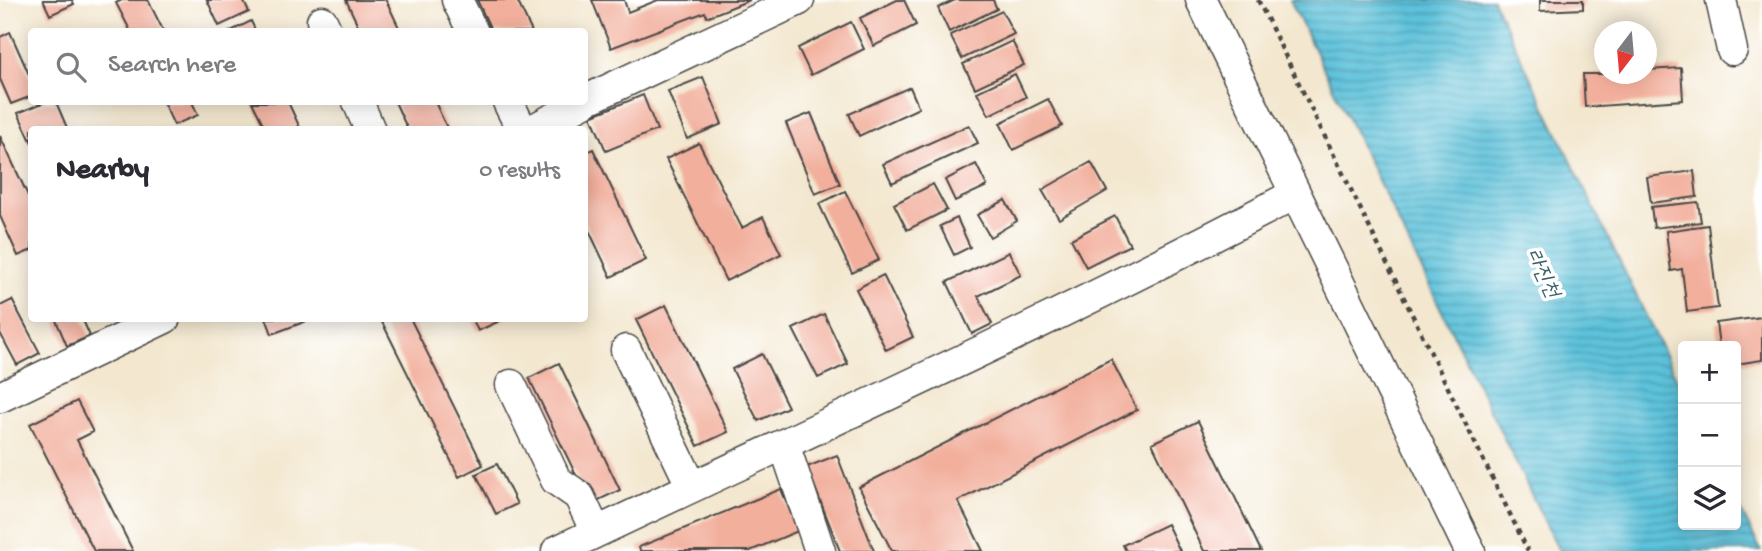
<!DOCTYPE html>
<meta charset="utf-8">
<style>
:root{--surface:#fff;--page:#f2f2f3;--text:#2b2b33;--muted:#7c7c81;--line:#e1e1e2}
body{margin:0;font-family:"Gochi Hand","Poor Story",sans-serif;background:var(--page);color:var(--text)}
.controls{position:absolute;right:21px;bottom:21px;display:grid;overflow:hidden;border-radius:7px;box-shadow:0 4px 18px #0003}
.controls button{width:63px;height:63px;display:grid;place-items:center;padding:0;border:0;border-bottom:2px solid var(--line);background:var(--surface);color:var(--text);font:35px sans-serif}
.compass{position:absolute;left:1594px;top:21px;width:63px;height:63px;border-radius:50%;background:var(--surface);box-shadow:0 4px 18px #0003;rotate:196deg}
.list{margin:0;padding:0;list-style:none}
h2{display:flex;justify-content:space-between;align-items:center;height:91px;margin:0;padding:0 28px;font-size:30px}
h2 small{font-size:23px;font-weight:400;color:var(--muted)}
.icon{flex:none;width:38px;height:38px;fill:none;stroke:currentColor;stroke-width:2;stroke-linecap:round;stroke-linejoin:round}
.map{position:relative;flex:none;width:1762px;height:551px;overflow:hidden}
.search{position:absolute;background:var(--surface);box-shadow:0 4px 18px #0003;left:28px;top:28px;width:560px;height:77px;display:flex;align-items:center;gap:18px;box-sizing:border-box;padding:0 24px;border-radius:7px;color:var(--muted);font-size:26px}
.panel{position:absolute;background:var(--surface);box-shadow:0 4px 18px #0003;left:28px;top:126px;width:560px;height:196px;border-radius:7px}
.map>svg:first-child{display:block}
</style>
<div class="map">
<svg width="1762" height="551" viewBox="0 0 1762 551">
<defs>
<pattern id="water-rules" width="6" height="5" patternUnits="userSpaceOnUse" patternTransform="scale(1.75)"><rect width="6" height="5" fill="#5dc2db"/><path d="M0 2.5h6" fill="none" stroke="#4d9eb2"/></pattern>
</defs>
<rect width="100%" height="100%" fill="#fff"/>
<filter id="ink" filterUnits="userSpaceOnUse"><feTurbulence type="fractalNoise" baseFrequency=".0143" numOctaves="2"/><feDisplacementMap in="SourceGraphic" scale="14" xChannelSelector="R" yChannelSelector="G"/><feConvolveMatrix kernelMatrix="1 2 1 2 8 2 1 2 1" color-interpolation-filters="sRGB"/></filter>
<filter id="wash" filterUnits="userSpaceOnUse"><feTurbulence type="fractalNoise" baseFrequency=".00686" numOctaves="4" result="noise"/><feDisplacementMap in="SourceGraphic" scale="28" xChannelSelector="R" yChannelSelector="G"/><feGaussianBlur stdDeviation="1.57" result="paint"/><feColorMatrix in="noise" values="0 0 0 0 0 0 0 0 0 0 0 0 0 0 0 0 0 1.4 0 .05"/><feComposite in="paint" operator="in"/></filter>
<g filter="url(#wash)">
<rect width="100%" height="100%" fill="#f3e7cf"/>
<path fill="url(#water-rules)" stroke="#447683" stroke-width="2" d="M1290,0H1493L1683,392V525H1736V500L1761,551H1559Z"/>
<g id="blocks">
<path fill="#f2af9c" d="M43,0H72L74,4L50,15Z
M122,0H148L164,32H131L116,3Z
M207,0H243L249,12L219,26Z
M346,0H386L401,32H361Z
M477,0H517L532,32H492Z
M592,0H624L628,12L658,0H750L707,17L705,12L611,48Z
M897,0H904L916,25L874,46L860,18Z
M955,0H993L997,9L949,32L938,8Z
M1540,0H1583V9L1540,11Z
M1002,11L1014,34L962,59L950,35Z
M251,21L256,32H229Z
M851,22L864,49L811,75L798,48Z
M10,32L32,81V96L11,104L0,79V37Z
M1012,41L1024,65L975,88L963,64Z
M1681,68L1683,100L1585,107L1583,74H1646V70Z
M1015,74L1026,97L989,115L977,92Z
M703,77L722,124L687,139L668,91Z
M910,87L919,108L859,136L849,114Z
M643,95L657,130L606,151L591,116Z
M1048,99L1062,126L1013,150L1000,123Z
M45,102H56L68,130H32V143L18,113Z
M163,102H192L198,115L174,125Z
M252,102H288L301,130H266Z
M395,102H435L448,130H408Z
M811,113L840,184L815,194L786,123Z
M969,125L978,143L892,183L883,164Z
M0,136L32,204V250L18,256L0,216Z
M699,143L742,228L763,217L781,254L726,281L666,159Z
M593,149L646,260L611,277L584,220V153Z
M1091,162L1107,191L1059,219L1042,190Z
M976,164L987,186L955,201L945,180Z
M1694,171L1697,197L1651,203L1647,177Z
M933,184L947,210L907,230L894,204Z
M845,191L879,260L852,273L819,204Z
M1005,200L1017,221L990,237L977,215Z
M1698,202L1701,222L1654,228L1651,207Z
M1115,216L1130,245L1086,267L1071,239Z
M957,218L970,247L954,255L940,226Z
M1708,225L1718,308L1687,312L1682,269L1671,271L1666,231Z
M1009,252L1021,275L978,296L992,324L972,334L947,282Z
M883,275L913,337L886,350L856,289Z
M12,300L40,353L17,365L0,333V306Z
M666,305L728,432L698,446L636,320Z
M824,314L848,364L818,378L793,329Z
M1762,317V360L1736,364V346H1719L1716,323Z
M55,318H82L90,336L67,346Z
M266,318H312V319L272,334Z
M380,318H410L483,465L459,477Z
M472,318H506L478,331Z
M762,354L788,407L758,421L732,369Z
M1111,359L1137,410L958,501L983,551H892L859,487Z
M559,363L620,490L590,504L529,378Z
M77,401L93,432L77,440L133,551H94L30,424Z
M1198,421L1261,551H1204L1152,443Z
M837,455L874,551H840L807,467Z
M497,464L517,504L496,514L476,474Z
M781,489L798,531L750,551H640L639,547Z
M1167,524L1180,551H1126L1123,545Z"/>
</g>
</g>
<g filter="url(#ink)">
<use href="#blocks" fill-opacity="0" stroke="#494744" stroke-width="2"/>
<g fill="none" stroke-linecap="round" stroke-linejoin="round">
<g stroke="#494744" stroke-width="33">
<path id="minor" d="M457,0L473,32
M1201,0L1470,551
M1721,0L1732,50
M322,21L327,32
M584,101L799,0
M358,102L370,130
M508,102L522,130
M532,130L584,102
M626,350L692,487
M511,385L556,480L579,496L596,532
M0,397L165,318
M784,444L820,551
M557,551C804,433 1053,322 1295,194"/>
</g>
<path stroke="#494744" stroke-width="4.5" stroke-dasharray="5 5" stroke-linecap="butt" d="M1258,0L1528,551"/>
<use href="#minor" stroke="#fff" stroke-width="30"/>
</g>
</g>
<g text-anchor="middle" dominant-baseline="central" stroke-width="7" stroke-linejoin="round" paint-order="stroke">
<g font-size="21" font-style="italic" fill="#3c6069" stroke="#fff">
<text transform="translate(1541 274) rotate(65)">라진천</text>
</g>
</g>
</svg>
<div class="controls">
<button>+</button>
<button>−</button>
<button><svg class="icon" aria-label="layers" viewBox="0 0 24 24"><path d="M12 4l9 5-9 5-9-5zM3 14l9 5 9-5"/></svg></button>
</div>
<svg class="compass" viewBox="-18 -18 36 36"><path d="M0-13l5 13h-10z" fill="#e53935"/><path d="M0 13l5-13h-10z" fill="#7c7c81"/></svg>
<div class="search"><svg class="icon" aria-label="search" viewBox="0 0 24 24"><circle cx="10" cy="10" r="6"/><path d="M15 15l6 6"/></svg>Search here</div>
<section class="panel">
<h2>Nearby<small>0 results</small></h2>
<ul class="list">
</ul>
</section>
</div>
